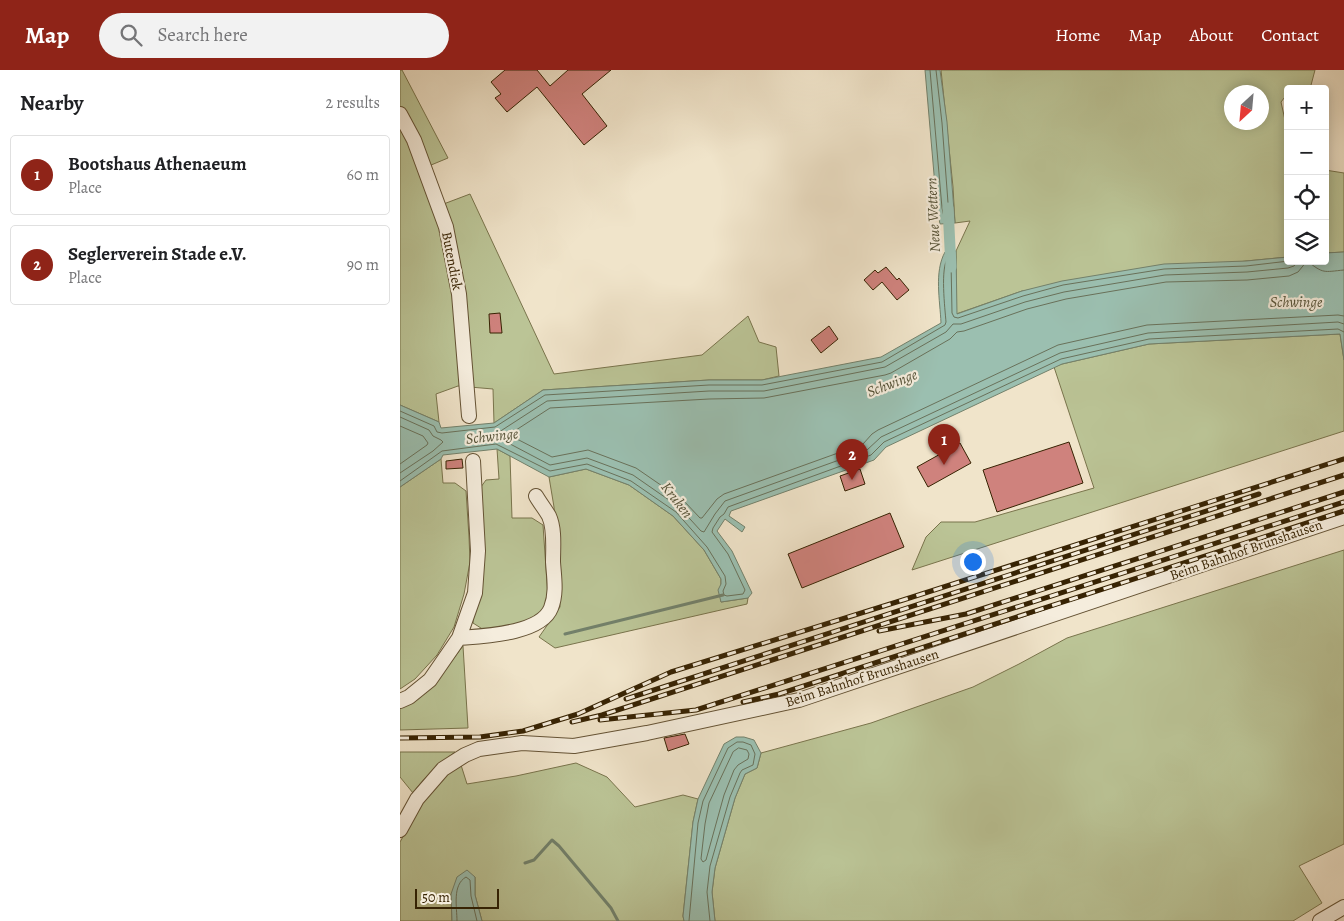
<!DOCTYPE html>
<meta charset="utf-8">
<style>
:root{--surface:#fff;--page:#f2f2f2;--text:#202124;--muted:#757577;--line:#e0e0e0;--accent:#8f2418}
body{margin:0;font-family:Alegreya,serif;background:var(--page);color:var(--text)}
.controls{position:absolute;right:15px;top:15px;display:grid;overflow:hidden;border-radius:5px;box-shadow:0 2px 12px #0003}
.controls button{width:45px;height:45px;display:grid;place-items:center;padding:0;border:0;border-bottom:1px solid var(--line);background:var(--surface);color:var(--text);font:25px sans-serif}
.compass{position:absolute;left:824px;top:15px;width:45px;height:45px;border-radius:50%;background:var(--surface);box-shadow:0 2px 12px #0003;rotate:206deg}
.scale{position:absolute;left:15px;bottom:12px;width:84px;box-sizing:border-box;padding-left:5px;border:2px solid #372303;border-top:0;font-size:14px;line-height:18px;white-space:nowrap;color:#372303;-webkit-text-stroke:4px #f5eddd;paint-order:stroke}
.you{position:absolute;left:572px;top:491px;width:18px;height:18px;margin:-12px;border:4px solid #fff;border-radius:50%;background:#1a73e8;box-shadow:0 0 0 8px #1a73e833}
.badge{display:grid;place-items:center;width:32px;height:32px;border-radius:50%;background:var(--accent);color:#fff;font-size:16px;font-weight:700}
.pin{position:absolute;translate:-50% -41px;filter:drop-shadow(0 1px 2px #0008)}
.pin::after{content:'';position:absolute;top:26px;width:18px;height:15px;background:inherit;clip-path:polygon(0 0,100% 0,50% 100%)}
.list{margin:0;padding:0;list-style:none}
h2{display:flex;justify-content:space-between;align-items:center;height:65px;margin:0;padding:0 20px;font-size:21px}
h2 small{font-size:16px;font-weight:400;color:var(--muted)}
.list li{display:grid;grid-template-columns:32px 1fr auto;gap:15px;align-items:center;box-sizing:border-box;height:80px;margin:0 10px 10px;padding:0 10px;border:1px solid var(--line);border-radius:5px}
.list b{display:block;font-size:19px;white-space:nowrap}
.list p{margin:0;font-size:16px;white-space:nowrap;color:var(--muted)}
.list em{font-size:16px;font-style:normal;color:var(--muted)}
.icon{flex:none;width:28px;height:28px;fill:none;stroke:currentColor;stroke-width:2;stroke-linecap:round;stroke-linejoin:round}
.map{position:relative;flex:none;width:944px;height:851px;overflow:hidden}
header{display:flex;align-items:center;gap:30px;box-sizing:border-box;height:70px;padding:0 25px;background:var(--accent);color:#fff}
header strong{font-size:24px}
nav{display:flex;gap:28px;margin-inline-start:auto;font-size:18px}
.search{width:350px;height:45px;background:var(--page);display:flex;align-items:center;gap:12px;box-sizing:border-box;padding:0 18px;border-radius:28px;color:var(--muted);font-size:19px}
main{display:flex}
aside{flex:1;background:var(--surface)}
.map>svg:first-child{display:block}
</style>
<header>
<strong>Map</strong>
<div class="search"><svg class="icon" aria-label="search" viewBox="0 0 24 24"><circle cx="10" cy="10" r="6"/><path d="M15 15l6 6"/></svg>Search here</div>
<nav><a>Home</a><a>Map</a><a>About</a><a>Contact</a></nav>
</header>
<main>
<aside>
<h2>Nearby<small>2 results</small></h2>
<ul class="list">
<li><span class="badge">1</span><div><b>Bootshaus Athenaeum</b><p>Place</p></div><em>60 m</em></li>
<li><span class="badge">2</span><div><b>Seglerverein Stade e.V.</b><p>Place</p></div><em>90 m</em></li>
</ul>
</aside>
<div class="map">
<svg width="944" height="851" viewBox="0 0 944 851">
<rect width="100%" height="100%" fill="#f0e4ca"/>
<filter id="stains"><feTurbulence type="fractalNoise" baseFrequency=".004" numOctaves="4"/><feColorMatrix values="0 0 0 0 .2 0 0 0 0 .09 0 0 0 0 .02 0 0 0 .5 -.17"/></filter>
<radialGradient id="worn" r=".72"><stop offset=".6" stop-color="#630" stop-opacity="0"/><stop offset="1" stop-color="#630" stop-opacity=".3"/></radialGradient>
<path fill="#bbc496" stroke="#79744c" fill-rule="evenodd" d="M0,0H2L48,88L19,100L33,138L70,124L154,304L302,285L348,246L359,272L376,277L379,306L362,310H309L143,320L94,353L93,319L58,316L36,324L39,352L0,335Z
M541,0H915L910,19H888V23L881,32L885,50L888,53V187L846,191L622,221L556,244V181L570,151L555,153L553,117ZM832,22H862V52H832Z
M925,100L944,103V182L925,183Z
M940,264L944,290V361L512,500L526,467L541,452H575L694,418L654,297L662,294L749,274Z
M97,379L110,386L112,448H132L143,455L148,528L144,540L131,551L84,560L73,553L78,421L86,410L99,409Z
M41,389L43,413H55L66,421L69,467L70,492L64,524L54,557L37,585L15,609L0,619V417Z
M186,399L229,415L273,446L304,480L321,509V532L348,528L347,534L155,578L139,567L160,537L154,437L149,407Z
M944,480V774L899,796L922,833L893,851H315L312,822L315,798L335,728L345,704L357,698L361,683L471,653L573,617L619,594L667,568Z
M63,576L68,658L0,660V638C28,626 45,599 63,576Z
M0,682H55C39,694 25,706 13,723L0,707Z
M176,693L207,707L235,737L283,725L298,729L293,752L283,846L284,851H82L75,825V807L51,824L52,851H0V772L25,728L43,706L61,695L67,714L116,706Z"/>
<path fill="#9bbfb0" stroke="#73816b" d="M525,0H540L547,52L555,153L540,154L537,139Z
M556,181L557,244L622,221L662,211L764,194L846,191L888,187V191H925V183L944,182V290L940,264L749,274L662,294L486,377L474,390L331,441L329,446L345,457L342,462L325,449L317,461L332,481L352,523L348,528L321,532L318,520L321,514V509L304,480L273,446L229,415L186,399L149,407L97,379L43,385L41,389L0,417V335L39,352L41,358L94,353L143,320L309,310H362L481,287L541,253C540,230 534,202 545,182Z
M336,667H344L354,670L361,683L357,698L345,704L335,728L315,798L312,822L315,851H284L283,846L293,752L298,729L324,674Z
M67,800L75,807V825L82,851H52L51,824L57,807Z"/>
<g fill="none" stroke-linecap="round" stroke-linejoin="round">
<path stroke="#69715a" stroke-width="1" d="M530,0L542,138L544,147L546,148L549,146L542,53L536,0
M898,191L894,196L888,198L847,202L765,205L664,222L625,232L561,254H553L546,262L485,297L364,321H309L147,331L96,364L95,366L150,395L187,388L233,405L279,437L301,461L304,462L315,444L325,431L467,380L481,367L660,283L748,263L938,252L944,254
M944,200C923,202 924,204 907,191L898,202L889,206L847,210L766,212L666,229L627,239L564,261L557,262L550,269L491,303L485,305L364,328L309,329L150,338L113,362L112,365L113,367L152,387L188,380L236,398L284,431L300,448H302L317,429L324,424L463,374L472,364L478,360L658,275L747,255L938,245L944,246
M0,341L34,356L37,362L42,363L95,357L145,325L309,315H362L482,292L545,255L546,252C545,239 540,197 548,188L551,191L552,243L554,247L558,248L623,226L663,215L764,199L846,196L889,191
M0,347L29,360L33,366L41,370L43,372L33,381L0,403
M0,356L23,366L28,373L27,375L0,394
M0,411L42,381L96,374L150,401L187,394L231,411L276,442L307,477L325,506L326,514L323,521L324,525L327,526L343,524L345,520L328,484L312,462L313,458L320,447L324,444L328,437L471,385L484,372L661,289L749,269L938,259L944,262
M339,678L347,680L349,684L348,689L338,695L334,700L324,725L306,790L303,792L301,789L305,754L309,733L333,682Z
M57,851C57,837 52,815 66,807L70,810L71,826L77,851
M289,851L298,753L303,731L328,678L337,672H343L351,675L355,684L353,695L342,700L340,703L330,727L310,796L307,822L310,851"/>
<path stroke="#73816b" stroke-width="3" d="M165,564L323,525
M125,793L134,790L152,770L159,776L211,838L218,851"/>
<path stroke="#9bbfb0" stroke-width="11" d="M548,138L551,197"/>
</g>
<path fill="#cf827d" stroke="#372303" d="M105,0H137L150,16L168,0H211L182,24L207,56L184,75L137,17L107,42L95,28L101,24L91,12Z
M486,197L497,210L499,208L509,220L497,230L482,212L473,220L464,210L475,200L478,203Z
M100,243L102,263H90L89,244Z
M429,256L438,269L421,283L411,270Z
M669,372L683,413L597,442L583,400Z
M560,373L571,393L528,417L517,397Z
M62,389L63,398L46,399V391Z
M460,399L465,414L445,421L440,406Z
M490,443L504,477L402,518L388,484Z
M285,664L289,674L268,681L264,668Z"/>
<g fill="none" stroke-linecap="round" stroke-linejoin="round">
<g stroke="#655335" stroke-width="16">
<path id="minor" d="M0,44L14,70L46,157L59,224L69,346
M59,568C83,566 141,564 151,538C157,523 154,507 153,492C153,478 155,459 149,446C145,439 140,433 136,426
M0,631L9,627L30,610L59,568L75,523L78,481L73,391
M0,760L17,729L43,699L65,685L79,679L122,673L174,676L247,663L399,630L944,447
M920,851L944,837"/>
</g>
<use href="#minor" stroke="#f5eddd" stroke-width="14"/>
<g stroke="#372303" stroke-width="5">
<path id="rail" d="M479,561L566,544L944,422
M226,629L859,424
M343,632L379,624L944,441
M200,650L296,640L944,432
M172,652L202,645L944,405
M0,668L80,667L123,661L178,644L271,602L503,530L944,389"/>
</g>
<use href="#rail" stroke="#f5eddd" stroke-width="3" stroke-dasharray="9" stroke-linecap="butt"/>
</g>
<g text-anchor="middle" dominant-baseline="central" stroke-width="4.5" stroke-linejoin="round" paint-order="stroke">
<g font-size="14" fill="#372303" stroke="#f5eddd">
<text transform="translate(52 191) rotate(79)">Butendiek</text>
<text transform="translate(846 480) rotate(-19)">Beim Bahnhof Brunshausen</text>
<text transform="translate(462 608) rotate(-18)">Beim Bahnhof Brunshausen</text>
</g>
<g font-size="15" font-style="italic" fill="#555237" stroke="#f5eddd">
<text transform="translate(533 145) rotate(-93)">Neue Wettern</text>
<text x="896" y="232">Schwinge</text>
<text transform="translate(492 313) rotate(-21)">Schwinge</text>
<text transform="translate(92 366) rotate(-6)">Schwinge</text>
<text transform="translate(277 430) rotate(52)">Kruken</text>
</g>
</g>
<rect width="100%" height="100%" filter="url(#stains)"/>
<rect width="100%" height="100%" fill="url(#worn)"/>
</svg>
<div class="controls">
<button>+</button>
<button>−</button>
<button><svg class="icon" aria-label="locate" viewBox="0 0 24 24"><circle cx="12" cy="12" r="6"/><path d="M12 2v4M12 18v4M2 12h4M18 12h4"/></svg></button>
<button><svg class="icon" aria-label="layers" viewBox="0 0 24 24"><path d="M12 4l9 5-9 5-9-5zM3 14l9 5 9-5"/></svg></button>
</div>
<svg class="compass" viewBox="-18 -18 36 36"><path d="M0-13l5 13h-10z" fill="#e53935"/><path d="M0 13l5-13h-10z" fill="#757577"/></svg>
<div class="scale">50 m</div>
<div class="you"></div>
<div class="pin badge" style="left:544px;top:395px">1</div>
<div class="pin badge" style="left:452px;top:410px">2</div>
</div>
</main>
